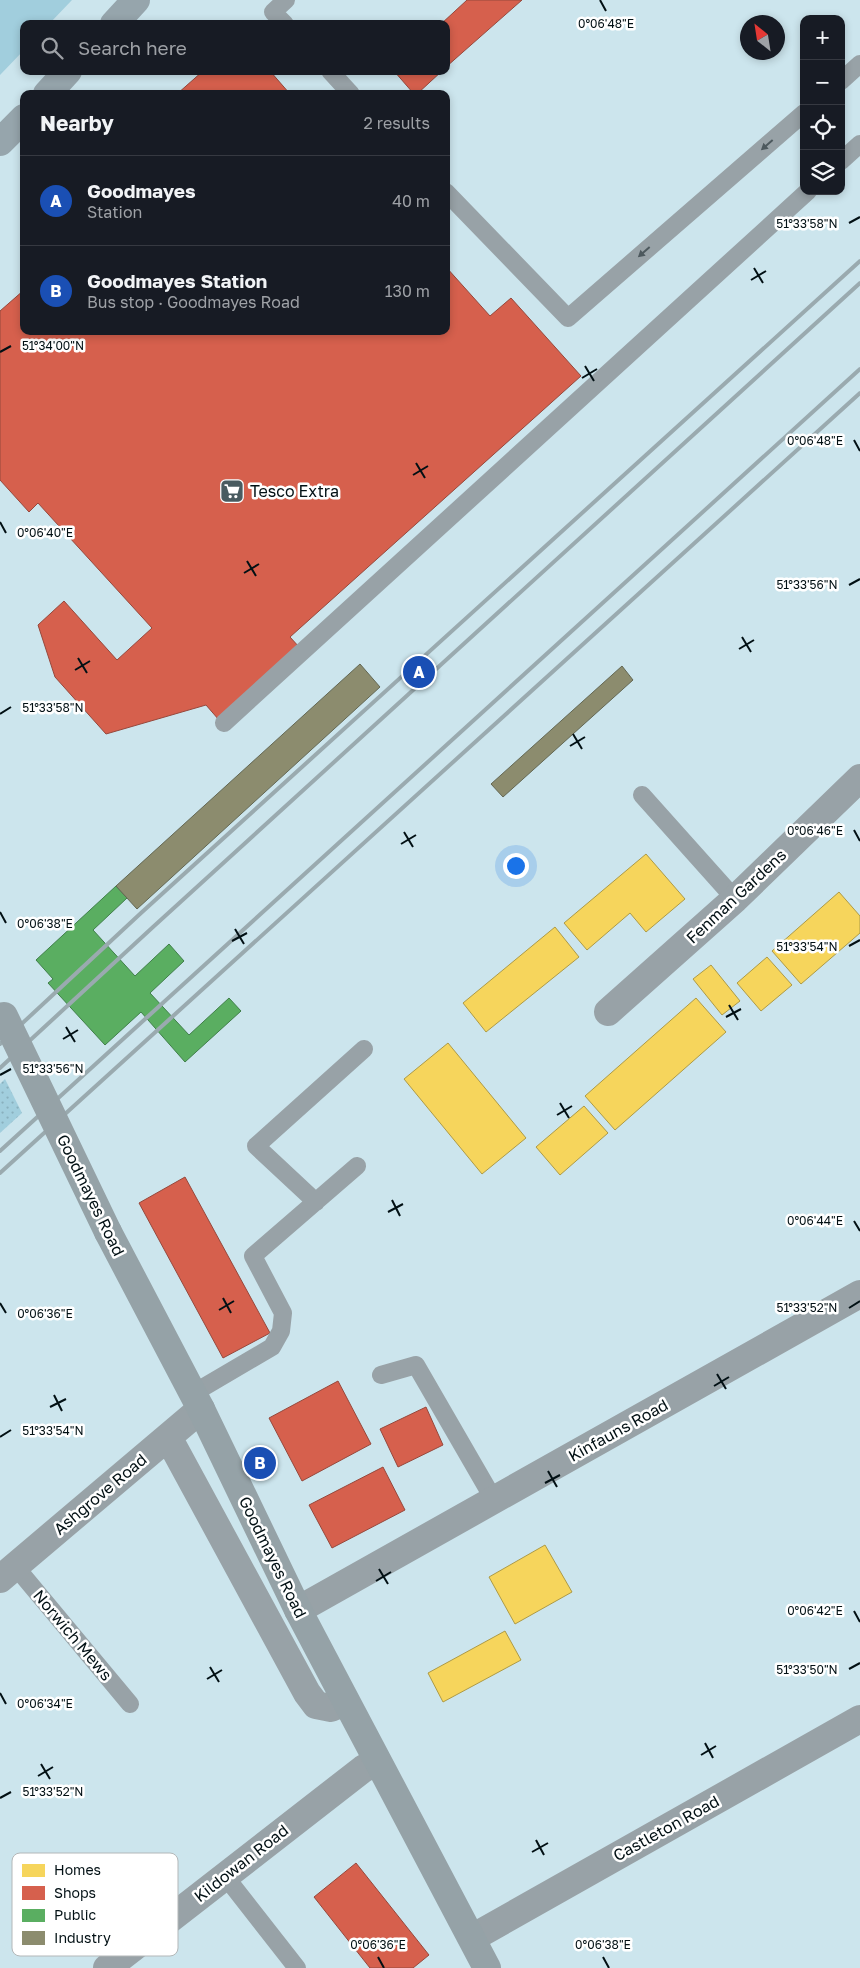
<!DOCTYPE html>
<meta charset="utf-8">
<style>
:root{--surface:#171b24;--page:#242831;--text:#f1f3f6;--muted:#9ea1a6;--line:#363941;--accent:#0b8043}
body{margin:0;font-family:"Golos Text",sans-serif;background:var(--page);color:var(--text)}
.controls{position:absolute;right:15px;top:15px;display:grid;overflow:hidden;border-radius:10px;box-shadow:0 2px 8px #0003}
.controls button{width:45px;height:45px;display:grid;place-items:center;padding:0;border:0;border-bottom:1px solid var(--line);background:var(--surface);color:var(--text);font:25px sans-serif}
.compass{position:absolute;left:740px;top:15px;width:45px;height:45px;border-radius:50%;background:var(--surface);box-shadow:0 2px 8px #0003;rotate:330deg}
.you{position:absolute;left:515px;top:865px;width:18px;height:18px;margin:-12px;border:4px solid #fff;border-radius:50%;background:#1a73e8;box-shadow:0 0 0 8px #1a73e833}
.badge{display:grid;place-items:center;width:32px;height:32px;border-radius:50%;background:var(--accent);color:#fff;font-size:16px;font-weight:700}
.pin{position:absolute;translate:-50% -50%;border:2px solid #fff;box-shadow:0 1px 5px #0006}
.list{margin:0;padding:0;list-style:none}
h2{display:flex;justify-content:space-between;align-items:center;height:65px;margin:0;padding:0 20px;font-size:21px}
h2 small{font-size:16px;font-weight:400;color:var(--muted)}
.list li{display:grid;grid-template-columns:32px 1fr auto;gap:15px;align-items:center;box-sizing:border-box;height:90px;padding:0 20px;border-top:1px solid var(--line)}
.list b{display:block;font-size:19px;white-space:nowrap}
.list p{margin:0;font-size:16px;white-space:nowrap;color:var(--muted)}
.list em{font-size:16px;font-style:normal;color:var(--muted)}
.icon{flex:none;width:28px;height:28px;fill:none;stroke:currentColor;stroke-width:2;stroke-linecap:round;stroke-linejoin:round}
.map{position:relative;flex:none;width:860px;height:1968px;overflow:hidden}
.search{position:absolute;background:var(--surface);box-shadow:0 2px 8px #0003;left:20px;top:20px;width:430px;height:55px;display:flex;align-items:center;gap:12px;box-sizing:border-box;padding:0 18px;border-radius:10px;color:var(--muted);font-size:19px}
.panel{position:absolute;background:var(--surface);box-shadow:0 2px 8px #0003;left:20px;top:90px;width:430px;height:245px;border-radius:10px}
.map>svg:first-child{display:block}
</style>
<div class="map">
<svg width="860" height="1968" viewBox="0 0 860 1968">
<defs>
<pattern id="grass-dots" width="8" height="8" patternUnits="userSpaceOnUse" patternTransform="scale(1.25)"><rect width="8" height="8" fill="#a1cedd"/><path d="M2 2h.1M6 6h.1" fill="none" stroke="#89b0bd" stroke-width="1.8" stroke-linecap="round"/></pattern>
</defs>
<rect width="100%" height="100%" fill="#cce5ed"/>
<path fill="url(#grass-dots)" d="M5,1079L22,1113L0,1133V1084Z"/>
<path fill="#a1cedd" d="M0,0H72L49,24H24V50L0,75Z"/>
<path fill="#f6d55c" stroke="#ad9a46" d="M646,854L685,899L646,932L630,913L587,950L564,923Z
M839,892L860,916V933L801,984L772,951Z
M555,927L579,957L486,1032L463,1003Z
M767,957L792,985L761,1011L737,983Z
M711,965L740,1001L722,1015L693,979Z
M696,998L726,1032L615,1130L585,1096Z
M448,1043L526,1138L482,1174L404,1079Z
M584,1106L608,1133L560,1175L536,1147Z
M545,1545L572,1592L515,1624L489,1577Z
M505,1631L521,1660L443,1702L428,1673Z"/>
<path fill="#d6604d" stroke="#96483c" d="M467,0H522L446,67V24H441Z
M203,71H270L290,94H177Z
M394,71H442L417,94H414Z
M446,267L490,316L511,298L581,376L290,637L300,648L219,720L206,705L106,734L55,677L38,625L64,601L117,660L152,628L38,503L29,512L0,480V311L24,290V331H446Z
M185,1177L270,1333L223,1358L139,1203Z
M338,1381L371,1444L302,1481L269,1418Z
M426,1407L443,1445L398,1467L380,1429Z
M383,1467L405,1510L332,1548L309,1505Z
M356,1863L429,1955L413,1968H370L314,1897Z"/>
<path fill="#5aae61" stroke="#407f4a" d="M116,886L127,898L93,930L135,976L169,944L184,961L150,993L189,1035L229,998L241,1011L185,1062L141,1012L105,1045L48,983L53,979L36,960Z"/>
<path fill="#8c8c6e" stroke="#636753" d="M360,664L380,687L137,909L116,886Z
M622,666L633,680L503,797L491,784Z"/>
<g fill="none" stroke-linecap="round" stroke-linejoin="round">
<path stroke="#98a2a7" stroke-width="18" d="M285,24L273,12L286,0
M330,71L351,94
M841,81L860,64
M841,161L860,144
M446,192L568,318L804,113
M224,723L808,191
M642,795L735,899
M316,1202L256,1146L364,1049
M381,1375L416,1365L494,1500
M192,1394L272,1347L281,1331L283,1313L253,1256L357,1166
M15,1566L130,1704
M225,1876L297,1968"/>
<path stroke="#98a2a7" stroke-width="28" d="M608,1012L735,899L860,778
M168,1437L307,1693L316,1705L331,1708L345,1702
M0,1579L201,1409
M298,1610L860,1294
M472,1938L860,1719
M107,1968L363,1769L377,1761"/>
<path stroke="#95a2a7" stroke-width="28" d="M108,1232L201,1409L298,1610L487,1968"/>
<path stroke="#96a5ac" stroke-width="28" d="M114,24L136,0
M47,94L68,71
M0,142L24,118"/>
<path stroke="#9aaaaf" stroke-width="4" d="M0,1044L141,913L860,261
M0,1068L153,927L860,283
M0,1151L860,369
M0,1173L860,393"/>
<path stroke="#95a2a7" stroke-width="28" d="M4,1016L108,1232"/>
</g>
<defs><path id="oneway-solid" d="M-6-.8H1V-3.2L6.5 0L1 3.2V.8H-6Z" transform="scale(1.25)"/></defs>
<g fill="#4d595e">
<use href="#oneway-solid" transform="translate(767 145) rotate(139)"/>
<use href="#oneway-solid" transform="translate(644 252) rotate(139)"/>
</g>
<path fill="none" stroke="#021014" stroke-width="2" d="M600,0L606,11M849,223L860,217M754,268L763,283M751,280L766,271M0,352L11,346M585,366L594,381M582,378L597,369M854,440L860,451M416,463L425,478M413,475L428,466M0,522L6,533M247,561L256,576M244,573L259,564M849,585L860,579M742,637L751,652M739,649L754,640M78,658L87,673M75,670L90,661M0,714L11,707M573,734L582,749M570,746L585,737M854,830L860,841M404,832L413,847M401,844L416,835M0,912L6,923M235,929L244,944M232,941L247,933M849,946L860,940M729,1005L738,1020M726,1017L741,1009M66,1027L75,1042M63,1039L78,1030M0,1075L11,1069M560,1103L569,1118M557,1115L572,1106M392,1200L400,1216M388,1212L403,1204M854,1221L860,1231M223,1298L231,1313M0,1303L6,1313M849,1308L860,1301M219,1310L234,1301M717,1374L726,1389M714,1386L729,1377M54,1395L62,1411M50,1407L66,1399M0,1437L11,1430M548,1471L557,1487M545,1483L560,1475M379,1569L388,1584M376,1581L391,1572M854,1611L860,1622M210,1667L219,1682M849,1669L860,1663M207,1679L222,1670M0,1693L6,1704M705,1743L713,1758M701,1755L716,1746M41,1764L50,1779M38,1776L53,1767M0,1798L11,1792M536,1840L544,1855M532,1852L548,1843M378,1957L384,1968M603,1957L609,1968"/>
<defs>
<g id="supermarket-square" transform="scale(1.25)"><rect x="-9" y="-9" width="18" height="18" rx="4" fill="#495b60" stroke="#fff"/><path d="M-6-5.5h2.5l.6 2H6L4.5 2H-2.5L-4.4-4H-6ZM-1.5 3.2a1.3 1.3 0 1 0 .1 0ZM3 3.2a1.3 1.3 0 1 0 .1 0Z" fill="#fff"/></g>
</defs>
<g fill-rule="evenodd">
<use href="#supermarket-square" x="232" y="491"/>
</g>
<g text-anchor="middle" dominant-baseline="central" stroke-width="5" stroke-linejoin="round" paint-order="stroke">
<g font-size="16" fill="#021014" stroke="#fff" text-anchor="start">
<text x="250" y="491">Tesco Extra</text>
</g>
<g font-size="16" fill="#021014" stroke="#fff">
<text transform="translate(736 896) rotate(-43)">Fenman Gardens</text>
<text transform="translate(91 1195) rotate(64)">Goodmayes Road</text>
<text transform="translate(618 1430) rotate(-29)">Kinfauns Road</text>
<text transform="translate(100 1494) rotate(-40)">Ashgrove Road</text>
<text transform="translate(273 1557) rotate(64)">Goodmayes Road</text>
<text transform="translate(73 1635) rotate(50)">Norwich Mews</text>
<text transform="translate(666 1828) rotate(-29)">Castleton Road</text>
<text transform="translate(241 1863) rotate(-38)">Kildowan Road</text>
</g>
</g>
<rect x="12" y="1853" width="166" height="103" rx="8" fill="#fff" stroke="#b3b7b8" stroke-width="1"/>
<rect x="22" y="1864" width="23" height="13" fill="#f6d55c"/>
<rect x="22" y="1886" width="23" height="14" fill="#d6604d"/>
<rect x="22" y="1909" width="23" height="13" fill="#5aae61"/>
<rect x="22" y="1931" width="23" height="14" fill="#8c8c6e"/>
<g font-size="14" fill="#021014">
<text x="54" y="1875">Homes</text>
<text x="54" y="1898">Shops</text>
<text x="54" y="1920">Public</text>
<text x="54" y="1943">Industry</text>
</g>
<g font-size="12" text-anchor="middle" fill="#021014" stroke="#fff" stroke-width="5" stroke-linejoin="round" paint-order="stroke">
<text x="606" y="28">0°06'48"E</text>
<text x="807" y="228">51°33'58"N</text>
<text x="53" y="350">51°34'00"N</text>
<text x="815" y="445">0°06'48"E</text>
<text x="45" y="537">0°06'40"E</text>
<text x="807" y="589">51°33'56"N</text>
<text x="53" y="712">51°33'58"N</text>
<text x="815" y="835">0°06'46"E</text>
<text x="45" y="928">0°06'38"E</text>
<text x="807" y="951">51°33'54"N</text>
<text x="53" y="1073">51°33'56"N</text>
<text x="815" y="1225">0°06'44"E</text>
<text x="807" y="1312">51°33'52"N</text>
<text x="45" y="1318">0°06'36"E</text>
<text x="53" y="1435">51°33'54"N</text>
<text x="815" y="1615">0°06'42"E</text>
<text x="807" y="1674">51°33'50"N</text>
<text x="45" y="1708">0°06'34"E</text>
<text x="53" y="1796">51°33'52"N</text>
<text x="378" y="1949">0°06'36"E</text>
<text x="603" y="1949">0°06'38"E</text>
</g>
</svg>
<div class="controls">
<button>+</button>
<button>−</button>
<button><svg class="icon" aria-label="locate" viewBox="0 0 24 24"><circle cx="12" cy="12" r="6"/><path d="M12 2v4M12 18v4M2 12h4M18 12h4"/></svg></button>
<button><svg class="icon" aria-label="layers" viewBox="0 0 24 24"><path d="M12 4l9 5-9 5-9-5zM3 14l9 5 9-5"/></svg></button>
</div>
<svg class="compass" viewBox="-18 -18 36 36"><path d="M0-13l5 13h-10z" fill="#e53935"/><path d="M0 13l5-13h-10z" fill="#9ea1a6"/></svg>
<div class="you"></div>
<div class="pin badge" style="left:419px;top:672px;background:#1a4fb4">A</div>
<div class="pin badge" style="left:260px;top:1463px;background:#1a4fb4">B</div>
<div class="search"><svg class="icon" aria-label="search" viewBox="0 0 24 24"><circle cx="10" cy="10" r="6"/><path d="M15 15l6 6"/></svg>Search here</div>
<section class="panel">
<h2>Nearby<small>2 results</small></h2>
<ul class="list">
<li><span class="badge" style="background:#1a4fb4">A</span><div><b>Goodmayes</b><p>Station</p></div><em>40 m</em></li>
<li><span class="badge" style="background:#1a4fb4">B</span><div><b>Goodmayes Station</b><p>Bus stop · Goodmayes Road</p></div><em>130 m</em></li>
</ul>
</section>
</div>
